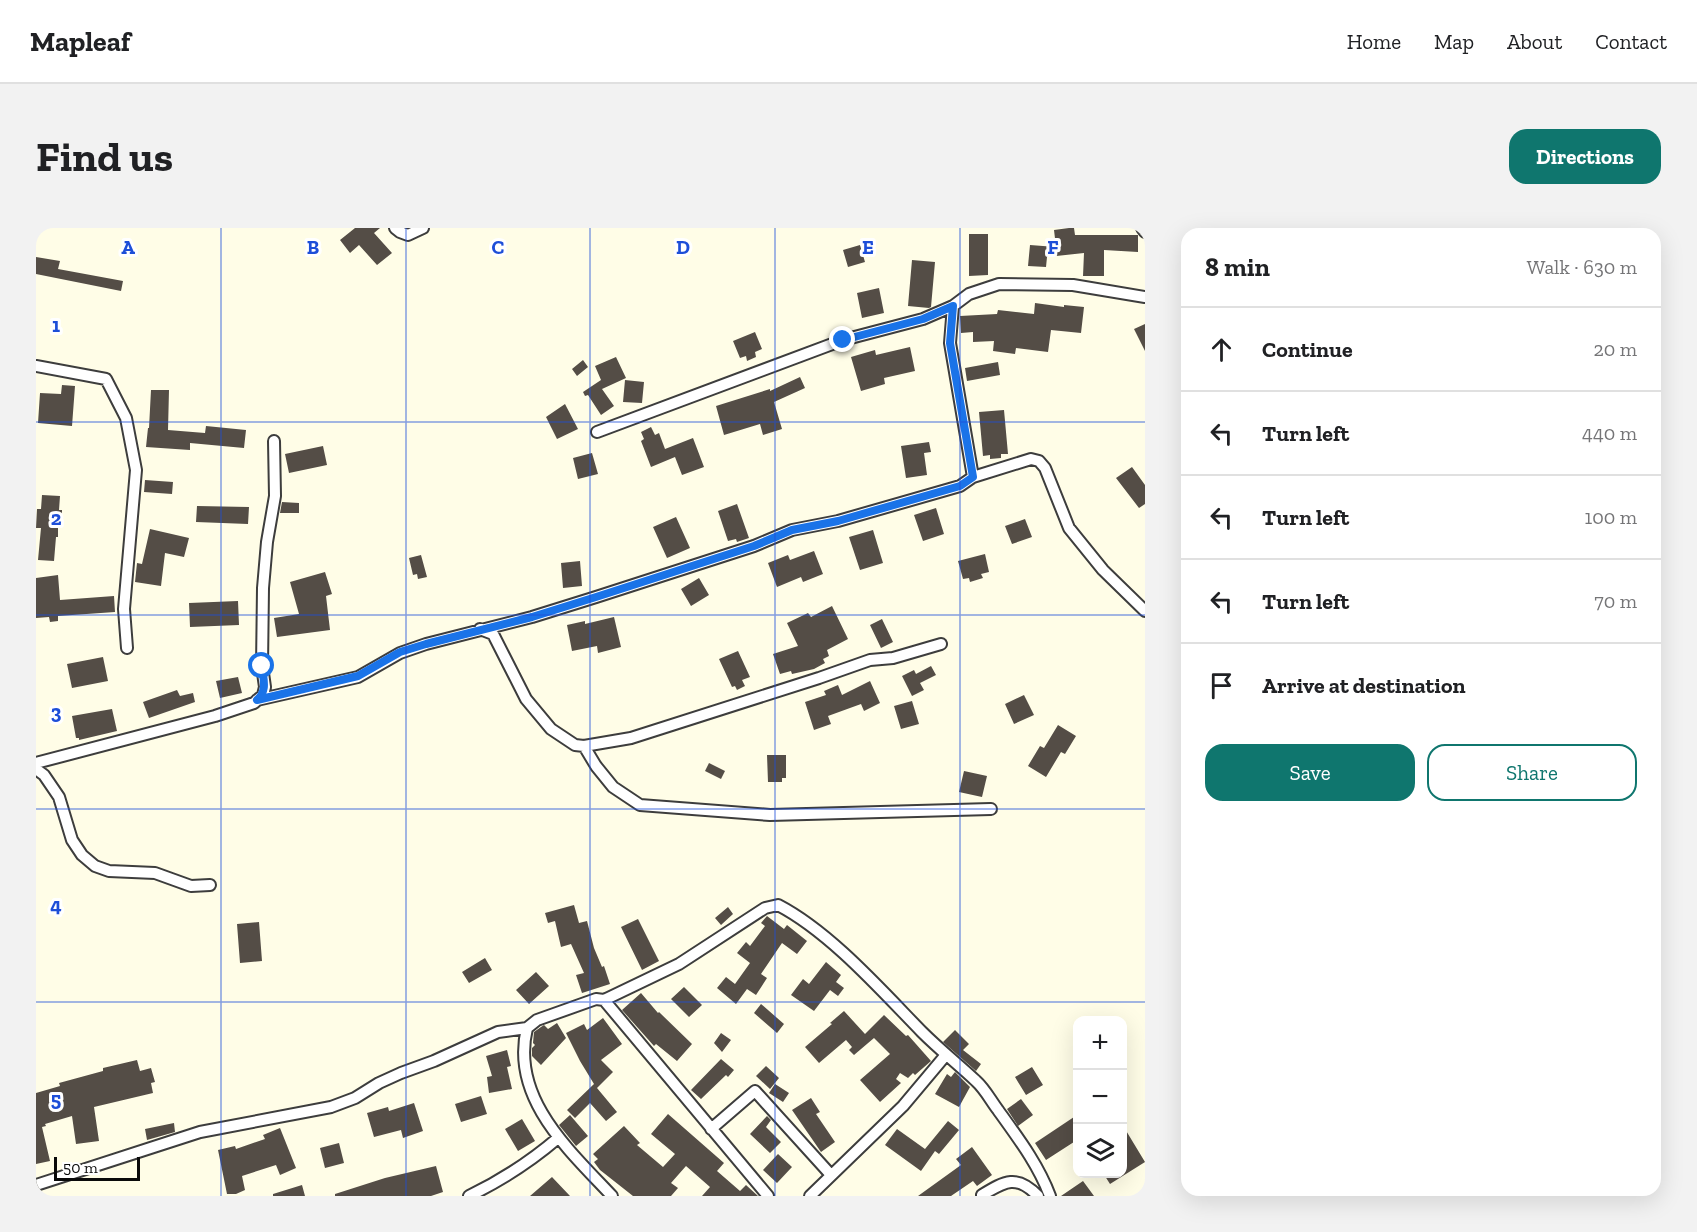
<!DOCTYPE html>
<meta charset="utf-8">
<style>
:root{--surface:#fff;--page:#f2f2f2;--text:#202124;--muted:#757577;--line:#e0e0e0;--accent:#0f766e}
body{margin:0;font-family:"Zilla Slab",serif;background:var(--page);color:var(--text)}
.controls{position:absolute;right:18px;bottom:18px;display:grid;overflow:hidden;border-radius:12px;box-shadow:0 6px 24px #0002}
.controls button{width:54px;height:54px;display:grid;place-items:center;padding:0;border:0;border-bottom:2px solid var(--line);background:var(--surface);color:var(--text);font:30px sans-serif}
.scale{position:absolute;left:18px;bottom:15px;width:86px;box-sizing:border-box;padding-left:6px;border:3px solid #0a0a0a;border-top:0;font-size:16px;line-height:21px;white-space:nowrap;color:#0a0a0a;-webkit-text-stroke:4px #fff;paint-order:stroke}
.stop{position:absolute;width:18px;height:18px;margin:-14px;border:4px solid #1a73e8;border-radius:50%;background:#fff}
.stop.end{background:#1a73e8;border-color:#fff;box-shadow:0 2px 6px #0008}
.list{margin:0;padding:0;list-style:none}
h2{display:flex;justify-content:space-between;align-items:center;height:78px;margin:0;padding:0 24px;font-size:26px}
h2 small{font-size:20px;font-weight:400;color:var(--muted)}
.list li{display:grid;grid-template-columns:39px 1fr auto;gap:18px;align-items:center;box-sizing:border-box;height:84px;padding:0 24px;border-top:2px solid var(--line)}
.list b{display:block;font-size:22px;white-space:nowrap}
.list em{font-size:20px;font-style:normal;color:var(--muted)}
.actions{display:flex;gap:12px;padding:18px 24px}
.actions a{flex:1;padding:14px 0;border:2px solid var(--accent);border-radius:18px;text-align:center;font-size:21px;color:var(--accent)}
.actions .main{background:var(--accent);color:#fff}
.icon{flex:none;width:33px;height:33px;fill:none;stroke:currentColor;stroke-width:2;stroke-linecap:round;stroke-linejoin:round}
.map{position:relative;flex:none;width:1109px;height:968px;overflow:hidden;border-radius:18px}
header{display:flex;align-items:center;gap:36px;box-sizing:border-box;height:84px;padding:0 30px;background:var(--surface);border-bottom:2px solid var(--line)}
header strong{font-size:28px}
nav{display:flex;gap:33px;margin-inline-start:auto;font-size:21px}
.intro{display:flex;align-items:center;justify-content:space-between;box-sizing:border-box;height:144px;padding:0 36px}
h1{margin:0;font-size:42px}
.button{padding:15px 27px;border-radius:18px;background:var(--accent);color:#fff;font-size:21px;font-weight:700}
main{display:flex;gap:36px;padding:0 36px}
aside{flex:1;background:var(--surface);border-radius:18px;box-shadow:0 6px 24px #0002}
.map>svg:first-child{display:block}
</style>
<header>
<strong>Mapleaf</strong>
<nav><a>Home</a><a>Map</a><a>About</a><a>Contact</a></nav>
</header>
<div class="intro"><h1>Find us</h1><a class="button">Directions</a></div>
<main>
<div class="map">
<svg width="1109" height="968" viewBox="0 0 1109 968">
<rect width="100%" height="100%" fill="#fffde7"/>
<path fill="#544d46" d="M319,0H344L338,5L356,25L341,37L323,17L314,25L304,12Z
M1033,0H1038L1039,7H1102V24L1068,22V48H1047L1048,25L1011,29L1010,39L992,38L994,17L1020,19L1018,2Z
M933,6H952V47L933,48Z
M824,17L829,34L812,39L807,22Z
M0,29L24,33L22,41L87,53L85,63L0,46Z
M876,32L899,34L895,79L893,80L872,78Z
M843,60L848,85L826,90L821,65Z
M999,75L1028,79V77L1048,79L1045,105L1015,102L1012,124L980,120L979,126L957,123L958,113L937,114V104L925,105L924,88L961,86L962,82L998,86Z
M1109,96V123L1098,101Z
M719,104L726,121L719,124L720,129L711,133L710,128L704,130L697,113Z
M874,119L879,143L848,150L849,156L825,163L815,129L839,122L840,127Z
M580,129L590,150L566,161L578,178L565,187L552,167L549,168L547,164L565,152L559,138Z
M547,132L552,139L541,148L536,141Z
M962,134L964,147L931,153L929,140Z
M764,149L769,160L738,174L746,201L727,207L724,196L688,207L680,178L734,161V163Z
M589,152L608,154L606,175L587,174Z
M26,157L39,158L36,198L2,195L4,165L25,166Z
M115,162H133L132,202L169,205L170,198L210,202L208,220L154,215V222L110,219L112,200H113Z
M529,176L542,201L521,211L510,189Z
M968,182L972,226H965V230L954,231V227L947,228L943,184Z
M615,199L619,207L623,205L629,221L657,210L668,239L646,247L639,229L615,239L605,213L608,211L605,204Z
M893,214L895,224L888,225L891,247L870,250L865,218Z
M287,218L291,237L253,245L249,226Z
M556,225L562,246L542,251L537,230Z
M1096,239L1109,257V276L1103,280L1080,250Z
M109,252L137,254L136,266L108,264Z
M6,267L24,268L23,282H26V298H22V309H20L18,333L2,332L5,300H0L1,281H5Z
M246,274L263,275V285H244Z
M701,276L713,310L701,314L700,311L692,313L682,283Z
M161,278L213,279L212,296L160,294Z
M900,280L908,306L887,313L878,287Z
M640,289L654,320L631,330L617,299Z
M989,291L996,309L976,316L969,298Z
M114,301L153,310L148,329L129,325L125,358L99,354L101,335L106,336Z
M837,302L847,335L824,342L813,309Z
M778,323L787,346L767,354L765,349L741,359L732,335L752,327L754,332Z
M949,326L953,344L945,346L947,350L934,354L933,350L927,351L922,333Z
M385,327L391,349L382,351L381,346L377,347L373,330Z
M544,333L546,358L527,360L525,335Z
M289,344L296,366L290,368L294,402L241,409L238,390L263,386L254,354Z
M22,347L24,372L78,368L79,384L22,388V393L14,394L13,389L0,390V350Z
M663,350L673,367L655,378L645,361Z
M202,373L203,397L154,399L153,375Z
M796,378L812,411L791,422L793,428L787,431L789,435L778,441L756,446L755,443L744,446L737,426L762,418L751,395L772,385L775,389Z
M578,389L585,419L562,425L561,418L536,423L531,397L549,393V396Z
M846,391L857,414L845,420L834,397Z
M702,423L714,449L706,452L709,458L701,462L699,458L696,459L683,431Z
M67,429L72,453L36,460L31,436Z
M895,438L900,447L884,455L888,462L876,468L866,448L878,442L880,446Z
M202,449L206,465L184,470L180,453Z
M834,453L844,475L828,483L825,476L792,488L795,496L778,502L769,474L790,467L788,463L802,457L806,467Z
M141,462L144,468L157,465L159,474L113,490L107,474Z
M988,467L998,487L978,496L969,476Z
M876,473L883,496L865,501L858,478Z
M76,481L81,503L43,512V510H40L36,488Z
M1022,497L1040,508L1029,526L1025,524L1010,549L992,538L1004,518L1008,520Z
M731,527H750V550H746V554H732Z
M673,535L689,543L685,551L669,543Z
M928,543L951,548L946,569L923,564Z
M538,677L543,695L551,693L558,720L566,739L568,738L574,756L546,765L540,747L548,745L535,716L525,719L519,693L512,695L509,685Z
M692,679L697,686L685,697L679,690Z
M731,688L748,701L751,697L771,713L761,726L746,715L725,746L731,750L720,767L711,761L700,776L681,760L690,749L699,756L714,735L701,725L710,714L714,718L729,698L725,695Z
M602,691L623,733L606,742L585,699Z
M223,694L226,733L204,735L201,696Z
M449,730L456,742L433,755L426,744Z
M790,734L805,747L800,754L808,760L802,768L794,762L778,783L755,767L767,751L773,756Z
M500,744L513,758L493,776L480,762Z
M648,759L666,777L653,789L635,771Z
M605,765L622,785L623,784L656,816L641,833L620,816L618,818L586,782Z
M725,776L748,796L741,805L718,785Z
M808,783L829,806L848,787L870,808L872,807L895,833L879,847L877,845L872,850L864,845L860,851L865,855L844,874L824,852L854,826L838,810L818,827L813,822L816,819L810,812L783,835L769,819L796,796L794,795Z
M567,790L586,816L565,832L577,844L561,860L581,884L570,893L554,875L539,890L531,882L558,856L544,833L530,805L548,796L551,802Z
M521,795L530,810L505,837L496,828V820L499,817L497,815L498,804L505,799L508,797L512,801Z
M919,802L933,816L927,822L945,836L940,843L907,814Z
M685,805L695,812L686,824L678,815Z
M471,822L475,838L471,839L476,861L453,865L451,849L456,848L450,828Z
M685,831L698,842L692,849L690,847L665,871L655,862Z
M101,832L104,843L115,840L119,854L115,855L117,865L58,879L63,913L40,916L36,888L9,896L10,898L6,899L14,933L0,936V865L24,858L23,855L67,843V840Z
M730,838L743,850L734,861L720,848Z
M996,839L1007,857L990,867L979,849Z
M919,844L934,859L923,879L899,866L911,846L915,849Z
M739,856L753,865L747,874L733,865Z
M445,868L451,886L425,894L419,876Z
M775,870L784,884L780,886L799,914L785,924L756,882Z
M985,871L997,887L982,898L971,881Z
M378,875L387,903L367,910L365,902L338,909L331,885L352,879L353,883Z
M632,886L688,935L681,943L704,963L710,957L722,968H666L674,959L650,938L635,955L642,960L635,968H597L564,942L558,934L562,931L557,926L588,898L604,915L601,917L627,939L639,926L615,906Z
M534,887L552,908L540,918L523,897Z
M1041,887V912L1010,932L999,915Z
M731,888L735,892L730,899L745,914L734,925L714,906Z
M486,891L499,913L482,923L469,901Z
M912,893L923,902L903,926L899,923L885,943L849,917L861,901L889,921Z
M138,895L139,904L111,912L109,901Z
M1086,896L1109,934L1074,956L1067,945H1086Z
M244,900L260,940L244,947L240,937L206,948L209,962L200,966H191L182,922L199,918L200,921L229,911L227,907Z
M303,915L308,935L289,940L284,920Z
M936,919L956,947L941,958L937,953L915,968H882L925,937L920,931Z
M742,926L756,939L741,955L727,942Z
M400,938L407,964L395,968H299V966L349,950Z
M516,949L534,968H494Z
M1047,953L1058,968H1025Z
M266,957L269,968H237V966Z"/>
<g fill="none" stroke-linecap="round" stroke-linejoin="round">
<g stroke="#3d3d3d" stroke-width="14">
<path id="street" d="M359,0L364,4L372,7L387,0
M1106,0L1109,4
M917,78L914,115L937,249
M0,138L70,151L90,190L100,242L88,381L91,420
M561,204L807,112L887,91L917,78L933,66L963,56L1037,57L1109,69
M444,401L457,406L490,471L515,501L539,517L548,518L595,510L783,450L834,432L857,430L905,416
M221,472L322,449L364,425L390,416L496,389L560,369L718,318L756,302L802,293L924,258L937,249L995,231L1003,233L1009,240L1033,300L1067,342L1109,383
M548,518L560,538L577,559L604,577L734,587L955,581
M0,535L179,488L218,475L227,467L229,459L226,438L227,360L231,314L239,268L238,213
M0,541L8,547L23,569L36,612L46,627L59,638L73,643L119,645L155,658L174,657
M568,772L732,968
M491,800C474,870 533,922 576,968
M675,901L719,863L795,947
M0,957L164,904L295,879L319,870L343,855L365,845L398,833L462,804L491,800L501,792L560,771L568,772L643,736L729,680L742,677C794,704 845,762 886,804C904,822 922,836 940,853C949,861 955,873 962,882C982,910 1002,936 1014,968
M946,967C969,953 981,946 1002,968
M433,968C466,952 494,934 522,910
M774,968L867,878L909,828"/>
</g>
<use href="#street" stroke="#fff" stroke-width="10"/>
</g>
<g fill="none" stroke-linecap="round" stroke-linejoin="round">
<path stroke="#1a73e8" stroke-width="8" d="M226,438C227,451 232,462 221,472L322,448L364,424L390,416L496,389L560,369L718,318L756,302L802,293L924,258L937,249L914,115L917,78L887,91L807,112"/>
</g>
<path fill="none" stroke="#1d4ed8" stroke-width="1.5" stroke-opacity="0.55" d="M185,0V968M370,0V968M554,0V968M739,0V968M924,0V968M0,194H1109M0,387H1109M0,581H1109M0,774H1109"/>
<g font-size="20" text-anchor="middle" font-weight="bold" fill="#1d4ed8" stroke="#fff" stroke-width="6" stroke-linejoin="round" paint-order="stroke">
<text x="92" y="26">A</text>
<text x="277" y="26">B</text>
<text x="462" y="26">C</text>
<text x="647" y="26">D</text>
<text x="832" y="26">E</text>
<text x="1017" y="26">F</text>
<text x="20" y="104">1</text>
<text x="20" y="297">2</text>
<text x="20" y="491">3</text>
<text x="20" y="684">4</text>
<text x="20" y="878">5</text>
</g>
</svg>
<div class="controls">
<button>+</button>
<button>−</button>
<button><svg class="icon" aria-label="layers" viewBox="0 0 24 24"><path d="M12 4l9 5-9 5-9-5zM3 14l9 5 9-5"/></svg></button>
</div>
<div class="scale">50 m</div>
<div class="stop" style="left:226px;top:438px"></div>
<div class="stop end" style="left:807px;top:112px"></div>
</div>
<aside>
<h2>8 min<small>Walk · 630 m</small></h2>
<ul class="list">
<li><svg class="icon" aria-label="ahead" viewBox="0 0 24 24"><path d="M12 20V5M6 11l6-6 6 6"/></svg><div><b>Continue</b></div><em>20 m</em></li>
<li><svg class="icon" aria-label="left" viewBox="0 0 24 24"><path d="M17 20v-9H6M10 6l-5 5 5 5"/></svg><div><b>Turn left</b></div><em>440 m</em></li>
<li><svg class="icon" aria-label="left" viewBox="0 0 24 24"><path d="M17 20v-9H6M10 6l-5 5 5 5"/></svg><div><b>Turn left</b></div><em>100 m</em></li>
<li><svg class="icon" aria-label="left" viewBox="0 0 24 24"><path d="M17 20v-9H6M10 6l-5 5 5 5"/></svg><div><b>Turn left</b></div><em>70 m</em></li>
<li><svg class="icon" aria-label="arrive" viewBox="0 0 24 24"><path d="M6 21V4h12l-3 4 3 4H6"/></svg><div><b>Arrive at destination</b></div></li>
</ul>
<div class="actions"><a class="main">Save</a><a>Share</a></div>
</aside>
</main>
